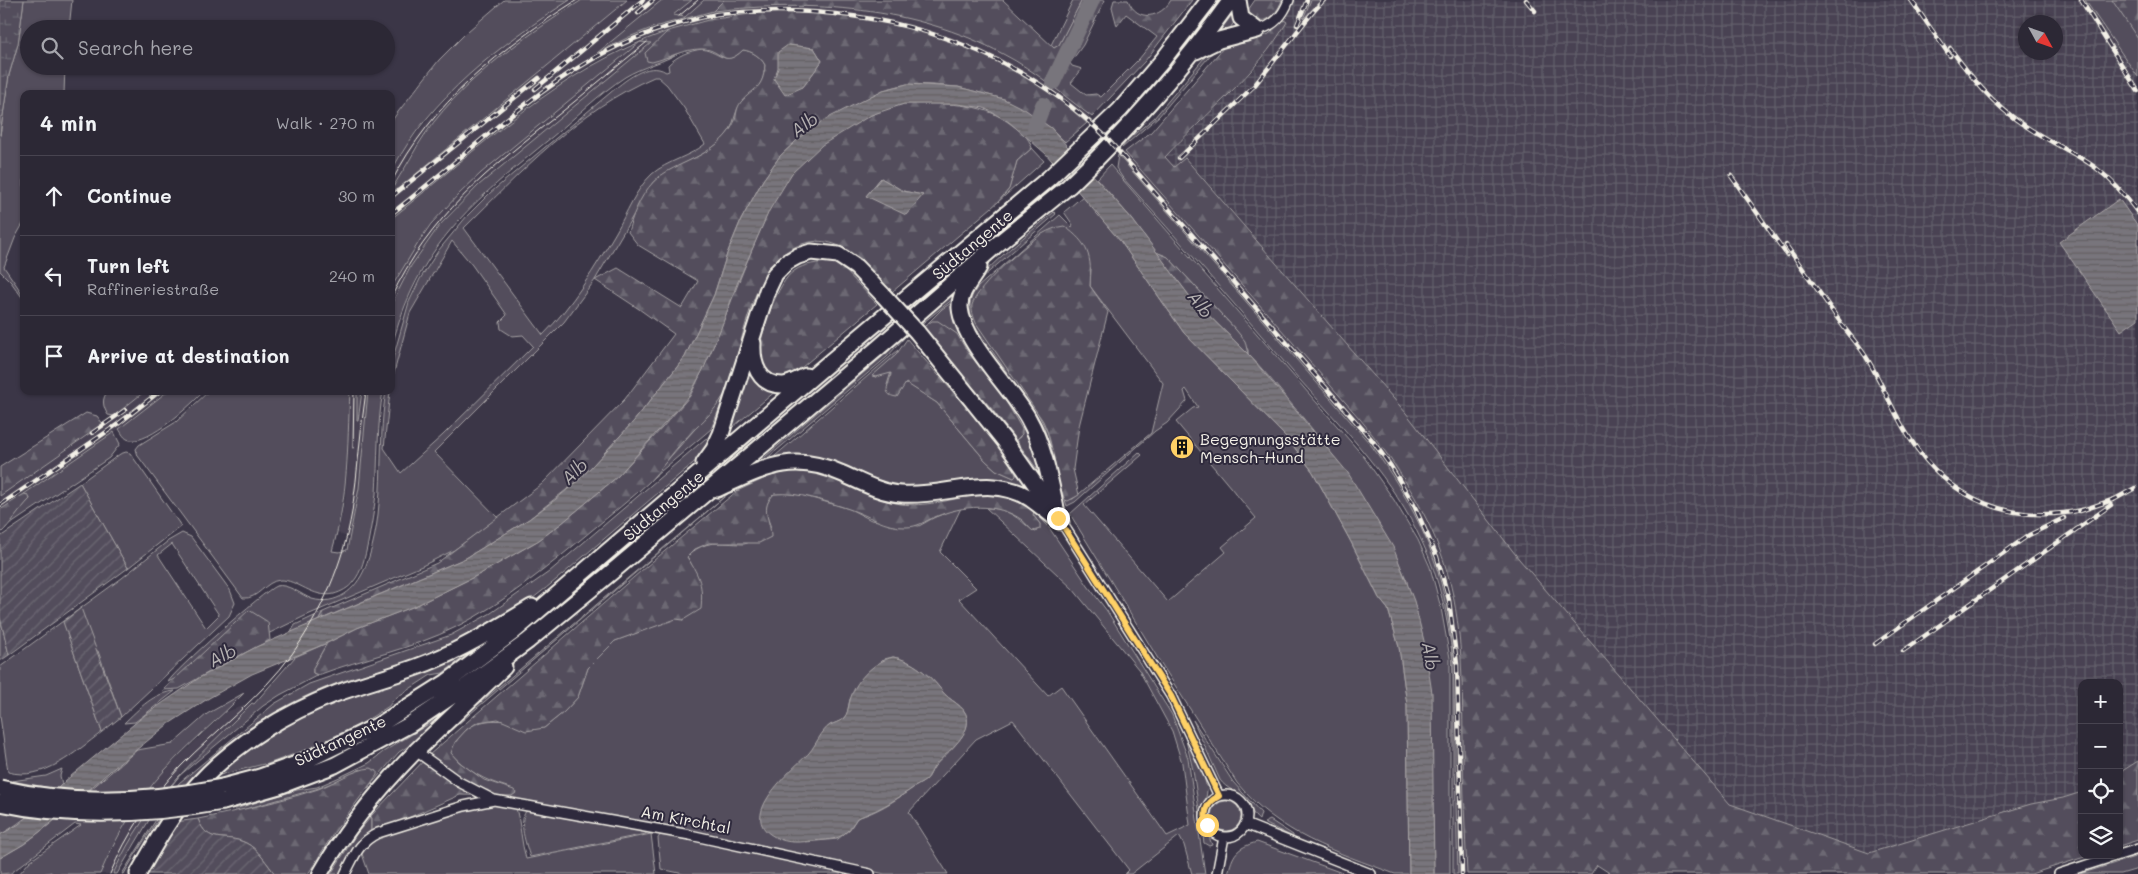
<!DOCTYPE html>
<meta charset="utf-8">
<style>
:root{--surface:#2c2835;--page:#34303d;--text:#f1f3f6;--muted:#a6a6ad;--line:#484450}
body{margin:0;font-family:Mali,sans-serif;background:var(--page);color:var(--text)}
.controls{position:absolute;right:15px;bottom:15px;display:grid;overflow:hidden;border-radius:10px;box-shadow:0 1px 4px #0004}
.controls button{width:45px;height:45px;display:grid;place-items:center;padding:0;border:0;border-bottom:1px solid var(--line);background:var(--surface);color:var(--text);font:25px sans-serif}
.compass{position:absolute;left:2018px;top:15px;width:45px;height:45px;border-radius:50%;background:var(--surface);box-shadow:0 1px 4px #0004;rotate:130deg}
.stop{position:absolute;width:15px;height:15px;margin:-11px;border:4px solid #ffd166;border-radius:50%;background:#fff}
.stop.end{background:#ffd166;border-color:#fff;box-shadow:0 1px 5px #0008}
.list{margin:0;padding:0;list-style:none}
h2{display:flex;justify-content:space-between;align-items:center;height:65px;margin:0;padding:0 20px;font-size:21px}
h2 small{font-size:16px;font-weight:400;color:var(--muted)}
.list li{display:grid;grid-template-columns:32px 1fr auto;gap:15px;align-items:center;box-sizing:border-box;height:80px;padding:0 20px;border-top:1px solid var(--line)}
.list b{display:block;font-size:19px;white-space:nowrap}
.list p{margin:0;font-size:16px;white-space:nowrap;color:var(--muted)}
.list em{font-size:16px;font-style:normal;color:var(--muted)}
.icon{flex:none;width:28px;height:28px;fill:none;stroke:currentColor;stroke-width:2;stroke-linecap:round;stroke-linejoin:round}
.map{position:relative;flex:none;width:2138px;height:874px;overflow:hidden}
.search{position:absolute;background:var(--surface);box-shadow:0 1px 4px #0004;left:20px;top:20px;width:375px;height:55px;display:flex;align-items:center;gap:12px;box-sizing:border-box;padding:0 18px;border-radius:28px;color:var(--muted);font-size:19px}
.panel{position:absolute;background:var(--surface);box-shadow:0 1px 4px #0004;left:20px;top:90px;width:375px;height:305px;border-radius:10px}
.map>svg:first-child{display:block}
</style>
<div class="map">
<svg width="2138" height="874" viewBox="0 0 2138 874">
<defs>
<pattern id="industrial-grid" width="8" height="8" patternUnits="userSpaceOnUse" patternTransform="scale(1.25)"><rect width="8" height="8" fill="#484352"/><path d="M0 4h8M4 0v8" fill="none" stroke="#635f6b"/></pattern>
<pattern id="forest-firs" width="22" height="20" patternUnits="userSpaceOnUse" patternTransform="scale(1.25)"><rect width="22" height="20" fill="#534e5c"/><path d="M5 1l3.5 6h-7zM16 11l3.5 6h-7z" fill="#6c6873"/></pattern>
<pattern id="wetland-marsh" width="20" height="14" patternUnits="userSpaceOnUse" patternTransform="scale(1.25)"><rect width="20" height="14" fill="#534e5c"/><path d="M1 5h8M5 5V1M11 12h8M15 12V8" fill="none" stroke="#6c6873"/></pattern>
<pattern id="garden-furrows" width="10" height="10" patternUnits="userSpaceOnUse" patternTransform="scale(1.25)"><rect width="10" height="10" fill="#534e5c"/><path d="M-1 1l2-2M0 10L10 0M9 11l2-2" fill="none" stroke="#6c6873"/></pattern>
<pattern id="water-rules" width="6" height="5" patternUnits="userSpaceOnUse" patternTransform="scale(1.25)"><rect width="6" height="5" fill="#78747b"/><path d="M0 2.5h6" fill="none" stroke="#636063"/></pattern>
</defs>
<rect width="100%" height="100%" fill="#3b3647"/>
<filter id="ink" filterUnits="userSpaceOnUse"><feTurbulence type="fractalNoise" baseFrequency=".02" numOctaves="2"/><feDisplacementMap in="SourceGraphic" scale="10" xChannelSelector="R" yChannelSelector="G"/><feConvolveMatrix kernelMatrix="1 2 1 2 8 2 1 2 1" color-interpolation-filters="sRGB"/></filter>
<g filter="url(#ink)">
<path fill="#484352" d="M570,0H582L514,47L463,90L432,124L414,149L391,190V172L411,140L454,89L487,59L517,35Z
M627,0H662L599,52L629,37L661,25L729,8L797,2L855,6L922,20L986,45L1038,75L1058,89L1090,116L1086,122L1046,89L1026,76L965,46L934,34L901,24L866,18L819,14H750L708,20L668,31L633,43L592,64L535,101L391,219V192L399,188Z
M692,0H704L685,17L672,15Z
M640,42L652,43L494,172L450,213L418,255L391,305V288L400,272L420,240L446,207L481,173Z
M1125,152L1360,419L1388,454L1421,507L1445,566L1457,619L1462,668L1467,874H1458L1455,698L1451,633L1437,572L1412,510L1391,473L1371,445L1119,157Z
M145,391H168L119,429L0,510V496L71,447Z
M350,391H357L358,421L362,391H368L359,488L349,538L338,533L345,499L348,466Z
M252,703L181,772L154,803L138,828L113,874H100L129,818L163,772L226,712Z"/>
<path fill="url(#industrial-grid)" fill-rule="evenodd" d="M1294,0H2085L2138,77V761L2119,773V683H2082V792L2063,798L2031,804L1869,853L1730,804L1519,559L1406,413L1186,158L1174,167L1165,157L1236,88L1259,64L1276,40L1287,21L1284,20ZM2026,22H2056V52H2026Z"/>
<path fill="#534e5c" stroke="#a4a0a2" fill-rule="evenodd" d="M24,0H72L69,29H29V66H65L64,94H24V222L15,238L4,267L24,296V300L11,282L0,271V135L9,75L18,44Z
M504,0H570C500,45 430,97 391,172V122L398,112L439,60L468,31Z
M582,0H627L399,188L391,192C396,180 404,170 410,159C446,90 518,41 582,0Z
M662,0H692L673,15L685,17L704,0H724L713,11L654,27L629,37L597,53Z
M1073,0H1082L1059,45L1054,48L1051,45Z
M1217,0H1223L1170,69L1091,154L1088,150L1200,23Z
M1311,0H1321L1303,19Z
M2085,0H2138V77Z
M1232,15L1235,21L1226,34L1216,36Z
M668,31L661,39L668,58L680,52C663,63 643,66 625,77C599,94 576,117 552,137C472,203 417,245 391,350V305L411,266L439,226L479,185L651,43L640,42L481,173L458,195L431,224L420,240L391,288V219C481,147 557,70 668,31Z
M1218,46L1159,116L1122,148L1127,140L1154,118L1209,52Z
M702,49C722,53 725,67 743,50C752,51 761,57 765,65C763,90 754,87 741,103C734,112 735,124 727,134C708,158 675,163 653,182L595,280L564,322L434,452L498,518L454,550L422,566L305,616L168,682C174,671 265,590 276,586C288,583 301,595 312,599C336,606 356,590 365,568C388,512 376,450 386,391H390L384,448L401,473L443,435L533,346L523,335L512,336L501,329L500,322L507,315L472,265L452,241L410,313L391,384V365L409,302L420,279L438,251L467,216L490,193L610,93C623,82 648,60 666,72L669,71L668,65C678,55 689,51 702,49ZM654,77H658L667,85L684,108L705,144C689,157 667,161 652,174C635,190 627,213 616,232C595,268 572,306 543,335L464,228C521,172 579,109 654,77Z
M1032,148L1044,161L998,202L1009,189L1017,161Z
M1118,155L1371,445C1400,485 1424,526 1438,572C1454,628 1454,684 1455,741C1455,786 1457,830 1458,874H1453V659C1447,618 1440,578 1422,542C1394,480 1344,429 1299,379C1240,311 1182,243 1122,177L1116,168Z
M1110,165L1364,457L1394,500L1418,540L1430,567L1441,608L1450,658V874H1434L1433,826L1407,581C1378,513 1335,455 1288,400C1275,384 1262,368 1248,354V350L1236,330L1168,257L1156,252L1132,219L1097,179Z
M1055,180L1058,184L612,561L626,545Z
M1083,196L1121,242L1184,333L1288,439L1313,472L1351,542L1379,598L1388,609L1399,647L1407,705L1409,874H1395C1334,851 1280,835 1237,783L1157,657L1070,514L1139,452L1142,455L1084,505L1168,602L1226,552L1222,547L1256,518L1176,422L1193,408L1198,407L1186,389L1184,391L1187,401L1167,423L1155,431L1075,502L1067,506L1065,500L1073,499L1151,433L1163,383L1090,286L1091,269L1048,232L1042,234L1033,404L1048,433L1053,457L1044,428L1036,414L976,328C968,313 967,300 978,287L1060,215L1072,227L1073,225L1064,212Z
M1054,212L1056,214L983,277L972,290C982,268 1034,230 1054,212Z
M957,289L958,295L905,337L887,357L757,467L752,468L888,352L904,335Z
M954,301L1028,425L1042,476L1016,440L1020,437L1022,429C1009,407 985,365 966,350C953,340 939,333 927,324L942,309Z
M898,350L896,355L873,376L876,377L891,372L887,385L900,392L903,385L908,384L937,403L985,460L996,470L1014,478L1017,474L1011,464L1031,491H921L768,462Z
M748,366L777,390L727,432Z
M108,391H145L114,416L108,415C103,407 101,399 108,391Z
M168,391H204C192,404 149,444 130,440C124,439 122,433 119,429Z
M209,391H350C347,449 349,494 332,551L339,552L347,550L359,488L368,391H383C377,425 378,460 376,494C374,511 371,527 368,543C365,556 362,572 353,582C349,588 341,592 334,594C313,599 297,579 280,580C265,581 258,600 243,598L138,456L136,449L139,445L176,422Z
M357,391H362L358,421H357Z
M725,395L711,429L648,482Z
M114,432L120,444L109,458L11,524L19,509L30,499L28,495L24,494Z
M715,435L698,459L692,464C658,493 625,521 591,550C562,575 532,602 498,621C478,632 457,643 437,652C407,665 374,671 343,681C240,718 177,780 124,874H122L179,783L274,704L309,684L451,635L491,613L549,572L705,439Z
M126,452L130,453L181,526L128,568L80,483L120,454Z
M737,486L429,749L468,713Z
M784,493L801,495L850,509L871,520L919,526L935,517L961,508L940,552L976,588L959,599L1048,696L1061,686L1167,836L1190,825L1182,763L1172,731L1139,670L1073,589L986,508C1008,508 1018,518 1033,531L1036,532L1040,524L1033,515L1034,511L1048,526L1088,586L1107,611L1172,715L1188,758L1205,874H1192L1184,845L1179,836L1131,874H1125L1129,870L1013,720L976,739L909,812L948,874H885L667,826L509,800L505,795L512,796L507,787C483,780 468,771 450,753C471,707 504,721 544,728L564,712L578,697L588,668L615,641L676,618L683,620L691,563L687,557C705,538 721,544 744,544C752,543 764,531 771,527C765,513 763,505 774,494ZM893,657C912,660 931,676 942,691C949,701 965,705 967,718C971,736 943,755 934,767C931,771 930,777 926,780C921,784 915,786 910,790C893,802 877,812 857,818L850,829L838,839L805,842L815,747L829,726L842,720L847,714L850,699L884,659Z
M182,533L191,537L230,590L235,603L229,616L121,717L98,651L73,650L102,732C75,752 44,782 8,772L0,716V667L122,578L168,541ZM172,544L219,615L206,628L158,555Z
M323,612L319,620L290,634L295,625Z
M327,643L313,668V673L318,675L280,695L263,706L179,776L161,800L117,874H113C148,797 195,761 252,703L254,704L295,657Z
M469,653L443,673L431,675L394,699L389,706L364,722L308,749L265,765L264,764L212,777L262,738L321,705L435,668Z
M175,691L135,722L124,723C140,708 153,693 175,691Z
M244,693C218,720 189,743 164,771C137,801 116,837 100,874H53L51,872L42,874H19L30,861L81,825L75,824L11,873L0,874V858L24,844L50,824L137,750L173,744L207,714Z
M450,711L415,742L399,752L368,788L374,780L360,769L348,777L316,789L235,812V809L297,790L317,787L342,776L369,763L383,752Z
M1193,720L1233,782L1261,813L1259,820C1252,815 1251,806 1246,800C1238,791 1227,790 1220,780Z
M1184,732C1192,747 1205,773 1207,790C1207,801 1199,810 1201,820C1203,830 1210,836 1212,845L1209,846L1204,843L1193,770Z
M62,769L60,776L62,784C43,804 24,821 0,835V809L24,815L51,788L12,781L46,776Z
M1211 816a15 15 0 1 1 30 0a15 15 0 1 1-30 0Z
M492,804L516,808C521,825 521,842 526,859L651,834L656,874H369L361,851L370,840L454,811Z
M526,811L646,832V834L530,857C526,844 518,823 526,811Z
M371,817V833L341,874H331L357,833Z
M1270,820L1293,835V837L1264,823Z
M661,834L838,870L841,874H684L661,869L658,838Z
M1257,842L1345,874H1228C1233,854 1236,848 1257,842Z
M2138,856V869L2121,874H2080Z"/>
<path fill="url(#forest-firs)" stroke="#a4a0a2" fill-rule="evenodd" d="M724,0H1003L1054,48L1059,45L1082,0H1105L1083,45L1070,63L1072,66L1082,69L1071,83L1086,95L1096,94L1101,97L1139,59L1157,37L1126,14L1117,26L1112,7L1114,0H1128C1137,23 1161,18 1171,0H1192L1145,61L1092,117C1063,95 1036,71 1003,54C914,6 811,0 713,11Z
M1255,0H1282C1275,18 1263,28 1246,13Z
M2112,0H2138V39Z
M784,12C811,13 840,14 867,18C923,26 979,48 1027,77C1049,90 1068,107 1087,123L1065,142L1051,128L1004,99L958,87L933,85L907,84L883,90L808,130L780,156L763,180L741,220L727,254L714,295L685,357L634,421L580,479L529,519L466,558L319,620L323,612L437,563L542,484L625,399L674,334L639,309L595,280L618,268L682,308L698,281L638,245L628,232C633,213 643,189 660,176C677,164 699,159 717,144C724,138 732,129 735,120C737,113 736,109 741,102C754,87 763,90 765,65C761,57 752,51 743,50C722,70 722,48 701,49C683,49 669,58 652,62L647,61L645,53L668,31L708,20L750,14ZM788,45L814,48L822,61L803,87L774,79Z
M1284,20L1287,22C1256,76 1207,112 1165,157L1174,167L1185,158L1406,413L1519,559L1730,804L1869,853L2031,804L2063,798L2082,792V855H2091L2031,874H1611L1597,865L1591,874H1467C1465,831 1463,788 1463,745C1462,679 1464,611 1439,548C1421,501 1392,458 1360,419L1125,152L1151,132L1224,47L1248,42L1269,34Z
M904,104C942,104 981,100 1012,125C1022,132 1028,136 1032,148L1017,161L1009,189L998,202L892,292C864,262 834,224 789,250C754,270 744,335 732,373C730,380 728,389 724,395C714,413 696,427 682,442C671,455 661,469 649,482C631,499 610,515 591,531C549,566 506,602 456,627C412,649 363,658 318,675L313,673V668L327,643L357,628L415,606L480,574L539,540L562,523L618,476L662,428L690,396L696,384C720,335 737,283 759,233C768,213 777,189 792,173C819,140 863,114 904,104ZM881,178L903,191L923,195L866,196Z
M1064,226C1089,244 1092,256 1090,286L1108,312L1079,426L1073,469L1079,495L1068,501L1065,500C1054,475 1055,446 1043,421L976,323C974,317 971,311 972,305C977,287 1026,244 1042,234C1049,230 1056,227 1064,226Z
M1156,252L1168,257L1236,330L1245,341L1248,354L1191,298Z
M831,262L842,267L877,304L795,373C789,377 783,377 776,376C766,373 760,362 760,352C760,333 778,281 794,271C805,263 818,263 831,262Z
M932,321H938L957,334L967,351L1004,398L1022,429V434L1016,440L991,408L922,328Z
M907,339C924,360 1014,458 1016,476L1014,478L996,470L985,460L937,403L906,383L897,397C879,395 891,382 891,373L876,377L872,376L896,355Z
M86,413L97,416L103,424L0,496V467Z
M792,471C800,472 810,472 818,474C847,481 871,500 901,504C949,510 988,476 1034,511L1033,515L1040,524V529L1033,531C1029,528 1026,523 1022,520C997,502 962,505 935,517C925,521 918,527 906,527C885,528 868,515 849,509C825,501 799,492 774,494C759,509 771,519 771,537L759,543H709L695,549L687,557C700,577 703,585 701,609L683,620L676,619L615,641L588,668L578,697L564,712L544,728L526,731L498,719L478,722L467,729L455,742L451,753L459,762L484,780L514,790L516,793L512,796L460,795L371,834V816L429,755L641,571L737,491L770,476Z
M24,494L28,495L30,499C19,510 12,523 0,534V510Z
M249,610L268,622L270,640L227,662L179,689L163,690Z
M0,617L9,655L0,661Z
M2138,761V840L2119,846V773Z
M371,768L377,771V775L335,831L308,874H275C268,865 257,848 246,843C225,833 208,846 198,819C238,811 278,802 318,789C335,783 354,769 371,768Z"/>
<path fill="url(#wetland-marsh)" stroke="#a4a0a2" d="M0,0H24L18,44L9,75L0,135Z"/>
<path fill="url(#garden-furrows)" stroke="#a4a0a2" d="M80,483L128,568L9,655L0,617V537Z
M81,608L121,717L102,732L63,622Z
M198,819C208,846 225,833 246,843C257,848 268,865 275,874H149L147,871L175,822Z"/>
<path fill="url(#water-rules)" stroke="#aaa6a7" d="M788,45L814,48L822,61L803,87L785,95L774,79L778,68V52Z
M907,84L958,87L1004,99L1026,110L1051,128L1132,219L1191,298L1251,357L1348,473L1393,547L1414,601L1424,641L1432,693L1434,874H1409L1407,705L1399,647L1388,609L1379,598L1351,542L1313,472L1288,439L1184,333L1121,242L1046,154L1009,122L995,114L984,108L957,104H904L871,115L822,145L792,173L769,211L737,284L721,328L704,368L689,396L618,476L562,523L539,540L480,574L415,606L357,628L327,643L252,674L209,698L167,725L109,772L50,824L24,844L0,858V835L19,824L41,806L65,781L145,715L199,678L256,647L466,558L529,519L556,499L580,479L634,421L685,357L714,295L727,254L741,220L763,180L780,156L808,130L830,117L883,90Z
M881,178L903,191L923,195L906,215L866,196Z
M2119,199L2138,226V319L2121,331L2059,242Z
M893,657C912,660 931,676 942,691C949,701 965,705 967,718C971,736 943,755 934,767C931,771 930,776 926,780C921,784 915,786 910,790C892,802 877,811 857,818C842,841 837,839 810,841C795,843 783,843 770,834C739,813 794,768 809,753C816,745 821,731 830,725C834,723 839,722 843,719C849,713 848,705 851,697C857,679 874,662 893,657Z"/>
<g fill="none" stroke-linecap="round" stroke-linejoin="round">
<path stroke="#78747b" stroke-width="16" d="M1053,82L1092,0
M1035,126L1043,105"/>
<g stroke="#f4f1e8" stroke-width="12">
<path id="minor" d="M1257,30C1274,26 1283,16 1289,0
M1059,518L1171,696L1219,796
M416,751L459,782L494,800
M1205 816a21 21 0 1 1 42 0a21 21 0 1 1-42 0Z
M1245,824L1371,874
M2119,855L2138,849
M345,874C355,855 358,843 378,833L464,806L494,800L690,835L870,874
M1217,874L1224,837
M2059,874L2118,855"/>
</g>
<g stroke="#f4f1e8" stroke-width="18">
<path id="secondary" d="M320,874C346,828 379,789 416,751"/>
</g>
<g stroke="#f4f1e8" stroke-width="19">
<path id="trunk" d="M1238,0L1241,18L1257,30
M1196,51L1219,40L1257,30
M979,267C972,280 959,292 960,308C963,342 1011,388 1028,418C1045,448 1051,485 1058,518
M917,332L1004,440L1052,508
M753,343C752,363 758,386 784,385C791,384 799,379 806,376
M704,463L714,449L721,434L767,291L775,274L787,262L798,256L811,252L838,255L856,267L883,295
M717,489C764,468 792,451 843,474C861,482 881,493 901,494C945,498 990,472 1031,499C1041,506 1051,515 1061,522
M416,751L504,667
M222,787L260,777L305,761L379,725L447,682L512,633L818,372L1049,178L1120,110L1162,61L1209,0
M223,802L279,786L335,765L409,725L464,688L528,641L607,576L878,348L994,247L1069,186C1130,128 1183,67 1231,0
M138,874C156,842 174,810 199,783C236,743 286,713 335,694C367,682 401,674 432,661C467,647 500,626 532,607"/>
</g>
<use href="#minor" stroke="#2f2a3d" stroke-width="9"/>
<use href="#secondary" stroke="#2f2a3d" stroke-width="14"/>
<use href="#trunk" stroke="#2f2a3d" stroke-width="15"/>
<path stroke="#f4f1e8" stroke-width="1" d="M679,16L698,0
M391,183C432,102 501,48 577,0
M391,298C428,218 490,168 558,115C588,91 617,66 647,42
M353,448L354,391
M110,874C127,834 151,798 180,767C217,729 261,697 292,654C322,612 343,563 352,512C358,472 360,431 366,391"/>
<g stroke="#f4f1e8" stroke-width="4.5">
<path id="rail" d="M1526,0L1535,11
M1911,0L1950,56
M2081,0L2138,91
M638,13L653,0
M1297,25L1307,0
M1950,48C1971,77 1993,105 2024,125C2047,141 2074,152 2096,168C2113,181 2126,196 2138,213
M535,89L643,0
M1179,158L1254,86L1312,13L1324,0
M1731,176L1787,255
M391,197L539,78
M391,214C458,163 518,102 591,60C630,37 674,23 717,14C863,0 999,35 1105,136L1372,440L1390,465L1414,505L1437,557L1449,600L1457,664L1462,874
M1786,245C1805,272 1824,299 1843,326C1851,337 1861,348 1868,360C1883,385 1893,412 1909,437C1949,501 2013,526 2086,509
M92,433L125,410
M0,505L118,424L160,391
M2080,511L2115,499L2135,488
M1875,644L2029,535L2064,518
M1903,651L2111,505"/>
</g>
<use href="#rail" stroke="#2f2a3d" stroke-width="2.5" stroke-dasharray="8" stroke-linecap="butt"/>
<g stroke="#f4f1e8" stroke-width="19" stroke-linecap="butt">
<path id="trunk-bridge" d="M883,295L917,332
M0,788C73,805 149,801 222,787
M0,803C74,819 149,815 223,802"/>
</g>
<use href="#trunk-bridge" stroke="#2f2a3d" stroke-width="15"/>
</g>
</g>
<g fill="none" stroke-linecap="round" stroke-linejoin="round" filter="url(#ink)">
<path stroke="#ffd166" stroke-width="6" d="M1058,518L1171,696L1219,796C1207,802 1203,812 1207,825"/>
</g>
<defs>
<g id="building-disc" transform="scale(1.25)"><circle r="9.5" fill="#ffd166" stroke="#2f2a3d"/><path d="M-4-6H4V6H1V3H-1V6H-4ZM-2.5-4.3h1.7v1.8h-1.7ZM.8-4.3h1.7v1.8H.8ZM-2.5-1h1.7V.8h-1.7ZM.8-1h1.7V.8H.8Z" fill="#111"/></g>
</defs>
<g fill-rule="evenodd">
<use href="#building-disc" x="1182" y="447"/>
</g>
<g text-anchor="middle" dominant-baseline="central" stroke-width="4" stroke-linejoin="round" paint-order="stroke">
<g font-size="16" fill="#f4f1e8" stroke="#2f2a3d">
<text transform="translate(972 244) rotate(-40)">Südtangente</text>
<text transform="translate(663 505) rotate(-40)">Südtangente</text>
<text transform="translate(340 740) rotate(-25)">Südtangente</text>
<text transform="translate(686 819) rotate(11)">Am Kirchtal</text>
</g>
<g font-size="16" fill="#f4f1e8" stroke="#2f2a3d" text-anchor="start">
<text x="1200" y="438">Begegnungsstätte<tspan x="1200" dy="18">Mensch-Hund</tspan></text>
</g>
<g font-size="18" font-style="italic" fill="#b6b2b2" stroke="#2f2a3d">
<text transform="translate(804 124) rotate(-35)">Alb</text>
<text transform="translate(1201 304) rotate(53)">Alb</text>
<text transform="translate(574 471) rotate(-43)">Alb</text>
<text transform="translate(222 655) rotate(-27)">Alb</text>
<text transform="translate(1431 656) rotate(80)">Alb</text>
</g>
</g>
</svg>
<div class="controls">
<button>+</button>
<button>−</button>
<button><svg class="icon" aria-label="locate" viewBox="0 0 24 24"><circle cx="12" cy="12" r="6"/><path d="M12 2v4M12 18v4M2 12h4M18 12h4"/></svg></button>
<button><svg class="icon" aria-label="layers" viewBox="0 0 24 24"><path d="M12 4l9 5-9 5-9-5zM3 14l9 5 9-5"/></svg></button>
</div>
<svg class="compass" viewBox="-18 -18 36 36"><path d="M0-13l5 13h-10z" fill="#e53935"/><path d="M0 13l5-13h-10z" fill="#a6a6ad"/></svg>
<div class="stop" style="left:1207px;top:825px"></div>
<div class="stop end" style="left:1058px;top:518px"></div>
<div class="search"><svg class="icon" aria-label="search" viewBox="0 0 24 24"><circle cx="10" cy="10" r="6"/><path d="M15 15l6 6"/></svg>Search here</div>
<section class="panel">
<h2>4 min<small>Walk · 270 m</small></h2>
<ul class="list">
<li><svg class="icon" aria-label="ahead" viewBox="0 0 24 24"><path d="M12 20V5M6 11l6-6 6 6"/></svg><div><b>Continue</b></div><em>30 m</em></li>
<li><svg class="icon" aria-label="left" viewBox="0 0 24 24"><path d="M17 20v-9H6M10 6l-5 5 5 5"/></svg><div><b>Turn left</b><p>Raffineriestraße</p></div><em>240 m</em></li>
<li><svg class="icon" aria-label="arrive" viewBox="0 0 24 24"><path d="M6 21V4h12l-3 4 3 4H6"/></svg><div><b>Arrive at destination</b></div></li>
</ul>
</section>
</div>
